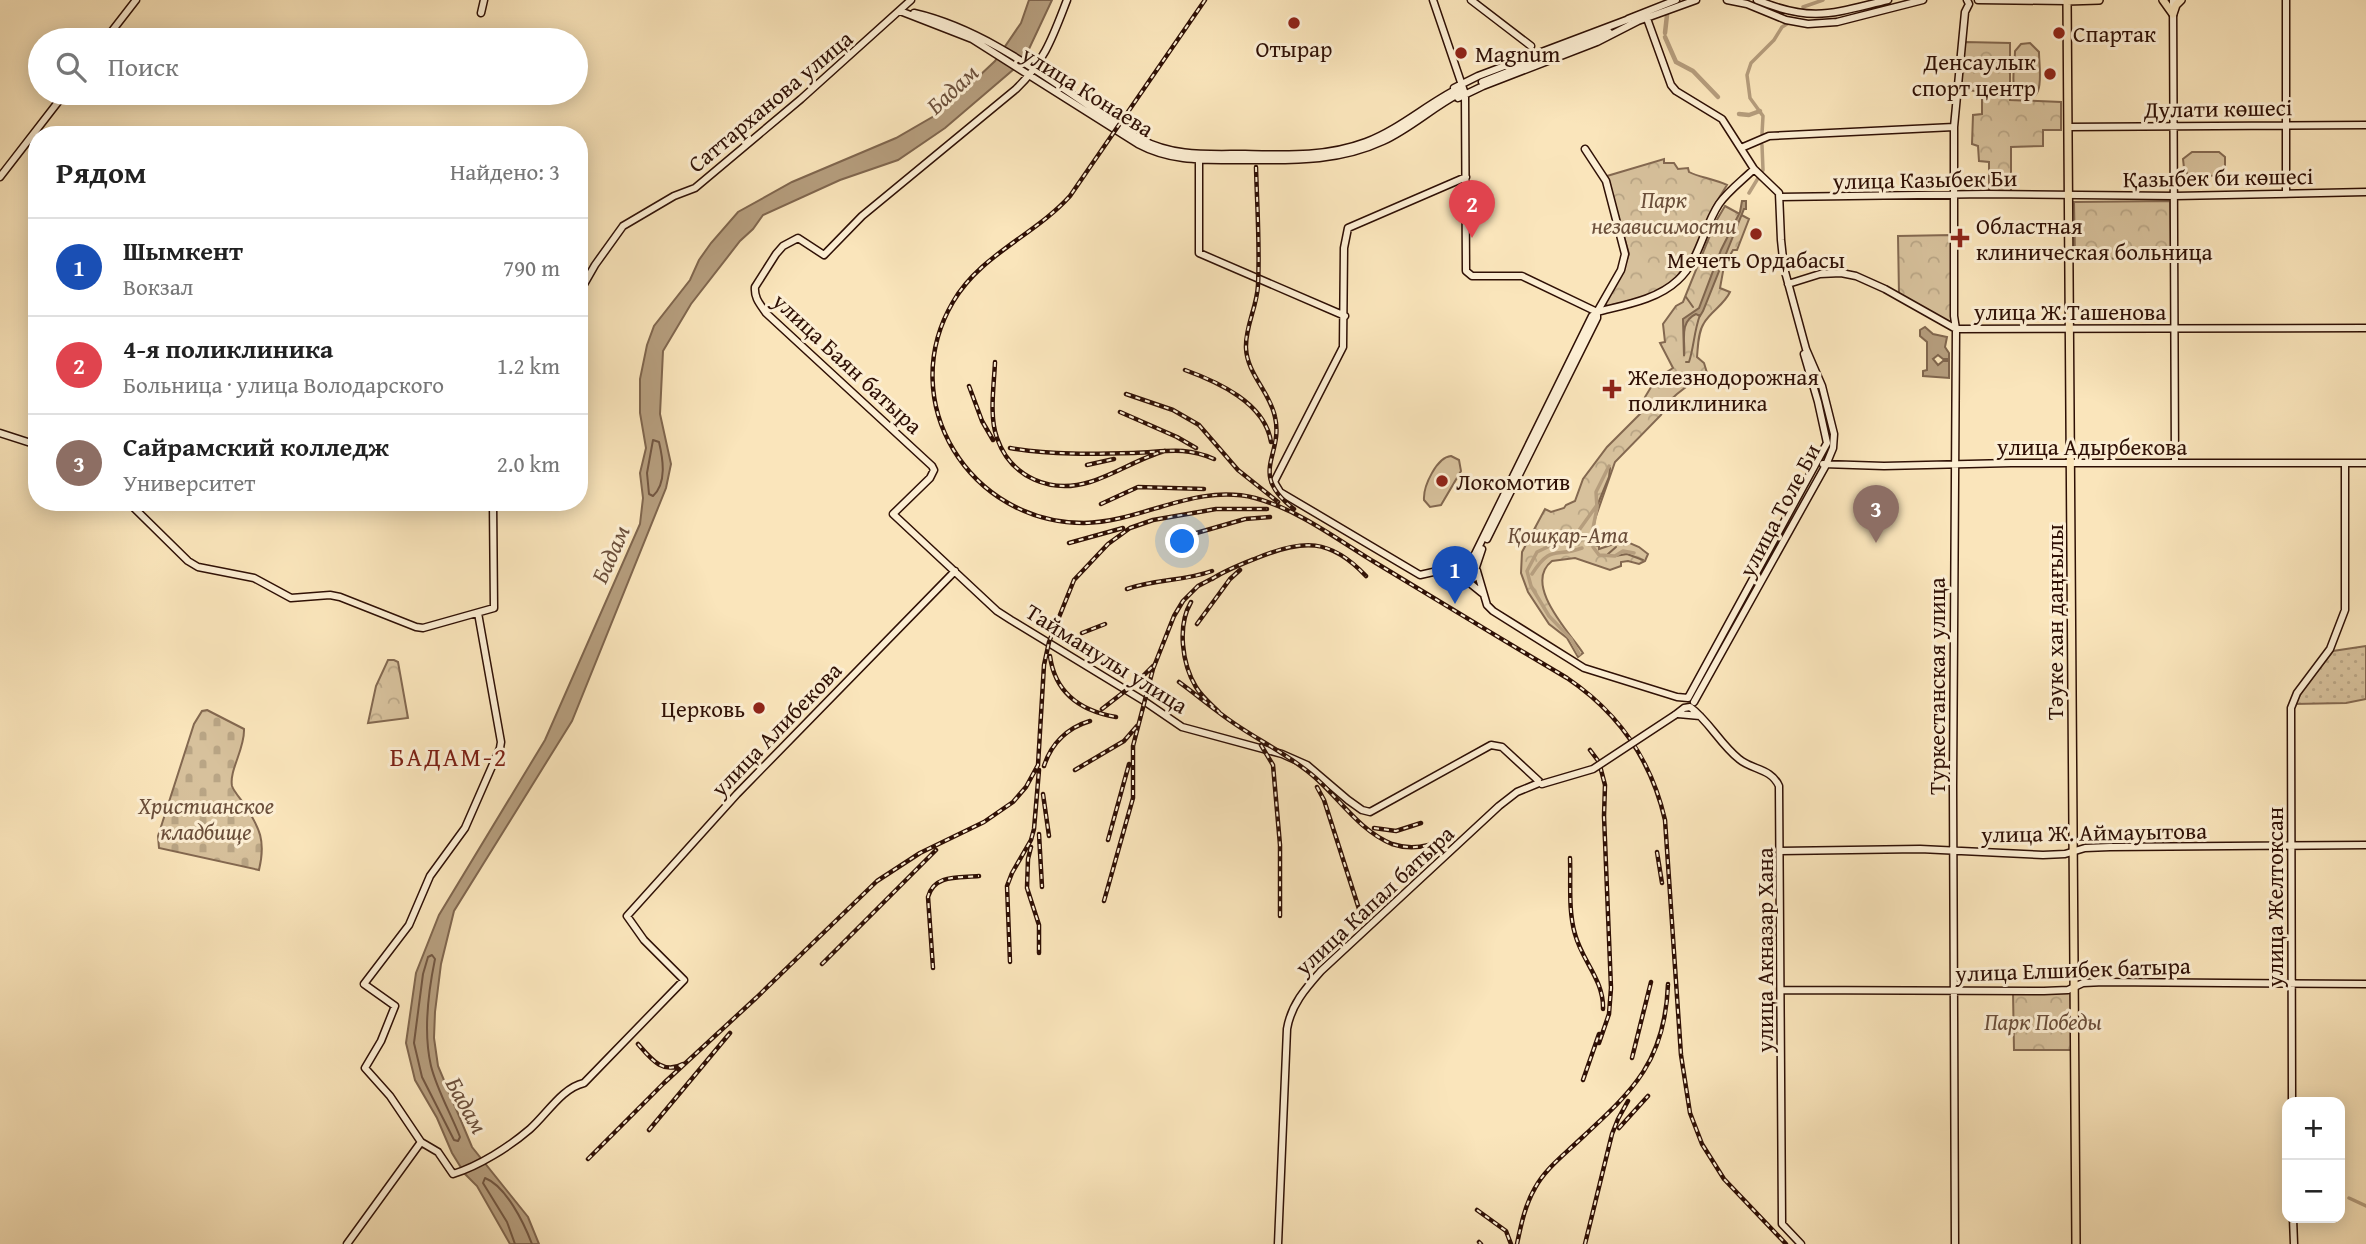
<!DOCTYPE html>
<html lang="ru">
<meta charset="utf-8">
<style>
:root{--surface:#fff;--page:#f6f6f6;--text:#222;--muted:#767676;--line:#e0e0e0;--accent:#8f2418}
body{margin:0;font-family:"Gentium Book Plus",serif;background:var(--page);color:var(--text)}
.controls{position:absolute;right:21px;bottom:21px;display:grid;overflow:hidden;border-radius:14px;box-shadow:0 4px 18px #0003}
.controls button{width:63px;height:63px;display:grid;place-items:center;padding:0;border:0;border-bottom:2px solid var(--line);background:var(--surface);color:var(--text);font:35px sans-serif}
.you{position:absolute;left:1183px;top:542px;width:24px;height:24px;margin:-18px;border:5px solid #fff;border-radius:50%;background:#1a73e8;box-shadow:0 0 0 10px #1a73e833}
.badge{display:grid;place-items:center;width:46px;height:46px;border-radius:50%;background:var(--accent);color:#fff;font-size:23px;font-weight:700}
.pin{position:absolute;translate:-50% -58px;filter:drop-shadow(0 2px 4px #0008)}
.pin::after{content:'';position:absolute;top:37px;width:24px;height:21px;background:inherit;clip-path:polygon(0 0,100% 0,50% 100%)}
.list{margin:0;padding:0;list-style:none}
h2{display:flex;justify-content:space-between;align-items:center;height:91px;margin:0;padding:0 28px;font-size:30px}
h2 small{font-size:23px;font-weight:400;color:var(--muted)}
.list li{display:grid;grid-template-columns:46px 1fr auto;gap:21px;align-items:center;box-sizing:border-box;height:98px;padding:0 28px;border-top:2px solid var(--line)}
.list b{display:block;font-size:26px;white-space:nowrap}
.list p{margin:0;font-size:23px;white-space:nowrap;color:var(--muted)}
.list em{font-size:23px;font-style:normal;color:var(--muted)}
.icon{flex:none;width:38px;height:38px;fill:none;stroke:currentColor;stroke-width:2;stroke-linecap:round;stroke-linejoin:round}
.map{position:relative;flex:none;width:2366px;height:1244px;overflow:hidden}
.search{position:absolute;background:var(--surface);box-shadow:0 4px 18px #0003;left:28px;top:28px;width:560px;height:77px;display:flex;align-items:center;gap:18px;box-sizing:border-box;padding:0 24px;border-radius:38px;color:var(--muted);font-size:26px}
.panel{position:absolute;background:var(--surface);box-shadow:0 4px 18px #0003;left:28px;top:126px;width:560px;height:385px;border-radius:28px}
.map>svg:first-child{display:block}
</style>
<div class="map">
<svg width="2366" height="1244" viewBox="0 0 2366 1244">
<defs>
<pattern id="grass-dots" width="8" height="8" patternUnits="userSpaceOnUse" patternTransform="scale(1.75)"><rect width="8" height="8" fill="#d7c19c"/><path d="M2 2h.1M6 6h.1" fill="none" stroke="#b9a585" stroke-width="1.8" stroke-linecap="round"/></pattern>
<pattern id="cemetery-stones" width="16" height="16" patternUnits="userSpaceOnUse" patternTransform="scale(1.75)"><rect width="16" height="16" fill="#d7c19c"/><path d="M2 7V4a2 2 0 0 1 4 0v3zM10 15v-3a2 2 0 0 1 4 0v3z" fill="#b9a585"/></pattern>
<pattern id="park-crowns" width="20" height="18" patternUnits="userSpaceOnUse" patternTransform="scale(1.75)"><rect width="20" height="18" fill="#d7c19c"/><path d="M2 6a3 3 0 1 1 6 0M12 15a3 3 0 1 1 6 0" fill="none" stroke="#b9a585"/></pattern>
</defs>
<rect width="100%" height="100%" fill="#fae5bb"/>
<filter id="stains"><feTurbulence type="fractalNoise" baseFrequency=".00286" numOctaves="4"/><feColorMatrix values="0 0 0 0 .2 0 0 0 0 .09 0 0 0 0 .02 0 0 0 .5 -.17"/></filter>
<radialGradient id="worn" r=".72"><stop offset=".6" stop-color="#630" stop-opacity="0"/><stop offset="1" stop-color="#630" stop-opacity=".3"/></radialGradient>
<path fill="url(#grass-dots)" stroke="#836850" stroke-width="2" d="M2366,646V699L2346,703L2295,704L2302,691L2333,651Z"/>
<path fill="url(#cemetery-stones)" stroke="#836850" stroke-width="2" d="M207,710L244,729C245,749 229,770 232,786C234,792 241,799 244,804C260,828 266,841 259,870L159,848L158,836L194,724L202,711Z"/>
<path fill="url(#park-crowns)" stroke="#836850" stroke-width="2" d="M1965,42L2010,43V100L2061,102V130H2043V146L2011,147V191H1989V162L1979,161L1978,146L1972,144L1973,115L1982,114V92L1960,89Z
M1664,159V163H1674L1678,169L1688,168L1689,172C1698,177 1715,179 1727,185L1714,206L1697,247L1674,281L1646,297L1608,306L1605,304L1623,271L1629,254L1607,176Z
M2170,201L2171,258L2075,259L2074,202Z
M1725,206L1749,219L1737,250H1733L1724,266L1720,288L1730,292C1724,305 1711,311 1704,323C1698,332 1698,346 1697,357L1704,363L1708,376L1695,380L1677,394L1666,404L1661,415L1615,462L1595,519L1593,530L1594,545L1599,546V549L1614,544L1616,537L1639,547L1648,554L1645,561L1639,564L1628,561L1621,562V566L1610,570L1575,558L1552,561C1522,584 1570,633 1583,653L1578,657L1567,638L1549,624L1528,592L1521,573L1522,552L1545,509L1551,512L1564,508L1566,505L1575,501L1583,479L1607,447L1643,411L1645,397L1656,379L1673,368L1660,343L1665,342L1663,324L1676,306L1683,302L1715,223Z
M1952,235V325L1899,295L1898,236Z
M388,660H394L398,662L408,718L368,723L376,686Z
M2072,991V1050H2014L2013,992Z"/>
<path fill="#d7c19c" stroke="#836850" stroke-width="2" d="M2030,43L2039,52C2039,63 2042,81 2038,91C2034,101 2019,100 2015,91C2011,81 2015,63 2015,51L2021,44Z
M2192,152H2219L2225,157V171L2217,176L2188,175L2184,168L2183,159Z
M1451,456L1459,460L1461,471L1441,505L1430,507L1424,500C1423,486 1437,457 1451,456Z"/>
<path fill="#b59d7d" stroke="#7f654d" stroke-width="2" d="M1029,0H1052L1029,49L1014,69L945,128L898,160L840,180L763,215L753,229L740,241L691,304L663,351L660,414L671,464L666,488L572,721L454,911L441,964L435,1012L434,1038L438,1066L472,1147L528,1217L539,1244H510L477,1186L465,1174L452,1153L437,1118L415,1080L406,1043L416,973L439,915L545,740L640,524L643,498L640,473L646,448L640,413V379L647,345L654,326L690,280L699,260L711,243L738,212L792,182L896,138L941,112L995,61L1021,23Z
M1742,201H1746V209H1744L1703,311L1700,316L1696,314C1678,322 1686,344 1684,356L1683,319L1699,308L1721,250L1740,212Z
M1925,327L1933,334L1947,337L1945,347L1949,353V359H1943L1938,355L1933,359L1938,365L1943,361H1949V378L1923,376V371L1927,370V342L1920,336V330Z"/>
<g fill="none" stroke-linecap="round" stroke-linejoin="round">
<path stroke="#725641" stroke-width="2" d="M653,440L659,442C663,459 667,483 653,496L649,494L647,473Z
M432,955L435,959C428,993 423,1032 431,1066C437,1090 451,1114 460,1137L458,1141L454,1140L422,1077L414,1043L423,974L428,957Z
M515,1244L507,1222L483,1183L485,1178C506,1186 524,1223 532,1244"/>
<path stroke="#7f654d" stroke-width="2" d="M1686,297L1693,307
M1686,362H1689C1694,347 1694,331 1700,315
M1597,506L1609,477L1610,468
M1608,554L1616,547
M1615,556L1627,554L1643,560"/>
<path stroke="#b59d7d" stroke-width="3.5" d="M1803,7L1823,0
M1774,40L1782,27L1787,24
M1762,134L1763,116L1750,98L1747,75L1751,63L1774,40
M1749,193L1763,170L1762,145
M1609,466L1596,492L1597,508L1592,533L1593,547L1599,555L1615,556L1623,551L1634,553
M1532,574C1551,544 1555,558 1582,548
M1579,654L1571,639L1549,616L1531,586L1527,571L1537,552L1577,533L1597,505
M2349,1198L2366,1206"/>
<path stroke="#b59d7d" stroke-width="4.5" d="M1665,33L1667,15
M1665,37L1676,62L1693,71L1718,97
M1739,114L1749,115L1760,111"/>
<g stroke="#2f1005" stroke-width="9">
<path id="secondary" d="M1067,0C1053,36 1045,61 1016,89L862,216L824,255L798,238L783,246L776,254L755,287C754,298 760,304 766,313L932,466L934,470L930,478L893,514L997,611L1011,620L1144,701L1182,727L1282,754L1307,765L1348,800L1362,810L1370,812L1491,745L1502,747L1542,784
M1433,0L1465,94L1466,271L1472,276H1522L1597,312
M1471,0L1531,46
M1727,0L1747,4L1786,20L1808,24L1837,22L1923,0
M1757,0C1813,23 1833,13 1888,0
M1978,0L2067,1
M2173,0L2175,463
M2286,0V194
M900,11L972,39L1138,144C1170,161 1201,160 1236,160C1288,160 1336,163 1383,141C1411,128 1433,107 1460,93
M481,13L484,0
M914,13C997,32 1068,96 1140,139C1174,157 1207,154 1245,154C1286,155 1326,157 1366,142C1400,129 1427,104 1459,88
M1645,13L1671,85L1676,91L1722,119L1754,169L1779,193L1781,240L1784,268L1806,349L1822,386L1834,434L1833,448L1826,465L1694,702
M1628,19L1676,0
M105,40L136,0
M1482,82L1609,32
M1454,88L1478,76L1629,19
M1458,98L1483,86L1597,42L1638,21L1696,0
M2068,127L2366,125
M1741,148L1769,136L1954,127
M1199,157V253L1345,316
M0,177L65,93
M1780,197L1987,194L2175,196L2366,192
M1788,284L1820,274L1841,273L1856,276L1885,289L1956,329L2366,328
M579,293L595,265L623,226L674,196L695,188L801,99L911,0
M0,433L37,445
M1823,464L1884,466L2011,463H2366
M128,502L188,561L198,567L254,578L291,598L330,595L340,597L416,627L423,628L494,608L493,502
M1487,539L1597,318V312L1621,270L1625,254L1606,181L1585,149
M1467,564L1461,569V576L1482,593
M1468,564L1475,554L1592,316L1597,312C1624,305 1657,300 1678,280C1700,260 1703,228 1719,204C1728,191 1743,180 1754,169
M1464,565L1420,575L1280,492L1274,482L1343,347L1344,248L1348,228L1466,177
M1476,567L1482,549
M1477,571L1487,605L1493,611L1584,668L1677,697L1688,698L1827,443L1818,402L1804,354
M1466,580L1474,578L1477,571
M478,613L501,742L500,748L465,828L430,876L409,925L364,984L395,1006L381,1041L365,1068L390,1096L421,1142L438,1152L453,1174C479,1166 509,1147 530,1129C547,1114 562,1088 584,1083L684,980L644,940L627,916L737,794L955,571
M1678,714L1700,716
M1675,715L1684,708L1690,707C1709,721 1720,744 1739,759C1752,770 1771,768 1779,786L1782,1224L1801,1244
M1780,851L1920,849L2043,855L2065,854L2085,848L2110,847L2366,845
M1782,990L2044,991L2068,990L2083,983L2104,982L2366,984
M2292,1102L2291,708L2297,693L2330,649L2345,610V463
M2293,1218L2294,1244
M347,1244L421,1142
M1278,1244L1287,1029C1291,1005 1305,989 1321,971L1499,806L1517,792L1539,783
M1955,1244L1953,786L1956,329L1954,316V127L1965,12L1969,4L1967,0"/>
</g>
<g stroke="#2f1005" stroke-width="10">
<path id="primary" d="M2067,0L2076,1244
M2163,0L2173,14L2176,5L2181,0
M2067,1L2099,0"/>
</g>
<use href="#secondary" stroke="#fceed3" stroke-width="6"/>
<use href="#primary" stroke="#fae5bb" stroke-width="7"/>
<g stroke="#2f1005" stroke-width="4.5">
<path id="rail" d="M1205,0L1070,196C1035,235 980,255 953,302C894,402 970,523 1084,523C1143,522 1194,483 1255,498C1299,510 1338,540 1376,563C1440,602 1503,640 1567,678C1619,713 1651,759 1665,820L1681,1055L1690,1113L1702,1144L1724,1179L1786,1244
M1256,167C1257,206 1260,246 1258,285C1257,307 1245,327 1246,348C1247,374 1270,392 1275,417C1284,456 1247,473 1294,509
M995,362C994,386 989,416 997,438C1011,478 1051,494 1090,482C1116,474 1139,458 1165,451
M1185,370C1218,382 1265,403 1271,442
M969,386L982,421L993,440
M1126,394L1173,410L1199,425L1238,470L1278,502
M1120,412L1177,437L1196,448
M1010,448C1050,455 1094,454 1134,453C1165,452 1184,446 1214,459
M1087,465L1114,459
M1101,504L1138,487L1204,489
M1193,534L1245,519L1270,517
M1069,543L1123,528
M1212,579C1226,570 1242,564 1257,558C1303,539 1330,538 1366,576
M1127,589C1156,579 1185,581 1212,571
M1191,602C1177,626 1182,664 1196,687C1202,697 1211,704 1219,712
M1197,624L1230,579L1240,570
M1082,633L1105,624
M1050,656C1055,693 1081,711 1116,717
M1179,682C1198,696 1216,711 1235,724C1260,741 1288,755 1311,774C1338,796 1358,830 1392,844C1410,850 1428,847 1444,839
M1102,709L1138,681L1153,666
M1261,745L1273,765L1280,845V916
M1590,750L1599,762L1605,785L1604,816L1611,988L1609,1014L1599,1043
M1044,766C1051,744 1067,728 1090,721
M1075,770L1124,741L1137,726
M1317,787L1324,800L1359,909
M1043,794L1049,836
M1374,828L1396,831L1421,823
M1039,834L1042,887
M1108,840L1129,764
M1031,847L1028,859L1027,888L1039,925V953
M1657,852L1662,883
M1570,858C1571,883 1568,910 1575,934C1582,961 1604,980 1603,1009
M1104,901L1133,798V746L1153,669L1174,616L1183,601L1198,586L1219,575
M1010,962L1007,886L1012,873L1031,840L1034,829L1039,770
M822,964L936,850
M933,968L928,897C934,874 959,878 979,876
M638,1044C651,1059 663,1075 683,1064
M1632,1058L1651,982
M1583,1080L1599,1034
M1619,1128L1648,1096
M649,1130L730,1033
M588,1159L664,1083L756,998L877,881L920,853L984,822L1013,802L1026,787L1038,765L1044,665L1049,642L1074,580L1108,544L1130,528L1153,520L1216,509H1267
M1477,1210L1506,1231L1511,1244
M1479,1242L1481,1244
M1517,1244C1521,1225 1525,1205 1535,1188C1544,1171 1560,1158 1574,1145C1630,1093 1665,1065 1668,984
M1585,1244L1612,1134L1618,1119L1628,1101"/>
</g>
<use href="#rail" stroke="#fceed3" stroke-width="2" stroke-dasharray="5" stroke-linecap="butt"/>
<g stroke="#2f1005" stroke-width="9" stroke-linecap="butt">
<path id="secondary-bridge" d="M1542,784L1593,769L1675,715"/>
</g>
<use href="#secondary-bridge" stroke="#fceed3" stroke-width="6"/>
</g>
<g fill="#8f2418" stroke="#fceed3" stroke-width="2.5">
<circle cx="1294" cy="23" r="7"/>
<circle cx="2059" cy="33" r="7"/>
<circle cx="1461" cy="53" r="7"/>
<circle cx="2050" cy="74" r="7"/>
<circle cx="1756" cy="234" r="7"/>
<path d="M1956.5 227.5h7v7h7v7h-7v7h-7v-7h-7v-7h7z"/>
<path d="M1608.5 378.5h7v7h7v7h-7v7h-7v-7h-7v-7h7z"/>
<circle cx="1442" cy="481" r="7"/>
<circle cx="759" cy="708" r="7"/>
</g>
<g text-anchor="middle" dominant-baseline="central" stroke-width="6" stroke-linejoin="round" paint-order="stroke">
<g font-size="23" fill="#2f1005" stroke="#fceed3" text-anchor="start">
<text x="2073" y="33">Спартак</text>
<text x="1294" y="48" text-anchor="middle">Отырар</text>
<text x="1475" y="53">Magnum</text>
<text x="2036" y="61" text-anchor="end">Денсаулык<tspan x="2036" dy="26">спорт центр</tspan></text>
<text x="1976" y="225">Областная<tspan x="1976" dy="26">клиническая больница</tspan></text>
<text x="1756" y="259" text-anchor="middle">Мечеть Ордабасы</text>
<text x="1628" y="376">Железнодорожная<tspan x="1628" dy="26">поликлиника</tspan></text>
<text x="1456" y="481">Локомотив</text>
<text x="745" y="708" text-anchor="end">Церковь</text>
</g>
<g font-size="23" fill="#2f1005" stroke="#fceed3">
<text transform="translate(1088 91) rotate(32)">улица Конаева</text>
<text transform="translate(770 101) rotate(-40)">Саттарханова улица</text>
<text transform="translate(2218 108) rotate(-1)">Дулати көшесі</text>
<text transform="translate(2218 177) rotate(-1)">Қазыбек би көшесі</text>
<text transform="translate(1925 179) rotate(-1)">улица Казыбек Би</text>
<text x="2070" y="311">улица Ж.Ташенова</text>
<text transform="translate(848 363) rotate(43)">улица Баян батыра</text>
<text x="2092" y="446">улица Адырбекова</text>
<text transform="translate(1779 510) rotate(-62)">улица Толе Би</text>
<text transform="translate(2054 622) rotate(-90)">Тәуке хан даңғылы</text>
<text transform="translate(1107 658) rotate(32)">Тайманулы улица</text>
<text transform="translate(1936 686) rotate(-90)">Туркестанская улица</text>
<text transform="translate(776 729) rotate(-46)">улица Алибекова</text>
<text transform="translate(2094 832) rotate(-1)">улица Ж. Аймауытова</text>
<text transform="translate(2274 897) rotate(-90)">улица Желтоксан</text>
<text transform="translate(1374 900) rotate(-43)">улица Капал батыра</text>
<text transform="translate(1764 950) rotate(-90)">улица Акназар Хана</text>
<text transform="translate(2073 969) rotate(-2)">улица Елшибек батыра</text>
</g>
<g font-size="23" font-style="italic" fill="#6a4e3a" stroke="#fceed3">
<text x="1664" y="199">Парк<tspan x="1664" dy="26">независимости</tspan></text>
<text x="1568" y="534">Қошқар-Ата</text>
<text x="206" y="805">Христианское<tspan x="206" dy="26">кладбище</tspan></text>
<text x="2043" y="1021">Парк Победы</text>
</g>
<g font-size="24" font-style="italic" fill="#6b4f3b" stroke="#fceed3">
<text transform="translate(952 89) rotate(-43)">Бадам</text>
<text transform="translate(610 554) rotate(-66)">Бадам</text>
<text transform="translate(467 1105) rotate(61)">Бадам</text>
</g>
<g font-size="26" letter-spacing="2" fill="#7a1f14" stroke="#fceed3">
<text x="449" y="756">БАДАМ-2</text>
</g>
</g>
<rect width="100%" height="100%" filter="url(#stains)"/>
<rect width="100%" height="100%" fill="url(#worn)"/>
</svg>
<div class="controls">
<button>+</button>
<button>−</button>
</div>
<div class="you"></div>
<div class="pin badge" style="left:1455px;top:604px;background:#1a4fb4">1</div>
<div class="pin badge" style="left:1472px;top:238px;background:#e0444e">2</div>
<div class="pin badge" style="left:1876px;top:543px;background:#8d6e63">3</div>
<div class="search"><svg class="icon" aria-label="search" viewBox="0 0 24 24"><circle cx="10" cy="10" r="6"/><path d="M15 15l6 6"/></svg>Поиск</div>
<section class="panel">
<h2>Рядом<small>Найдено: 3</small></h2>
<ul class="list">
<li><span class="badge" style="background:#1a4fb4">1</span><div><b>Шымкент</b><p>Вокзал</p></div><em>790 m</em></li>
<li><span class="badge" style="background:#e0444e">2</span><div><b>4-я поликлиника</b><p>Больница · улица Володарского</p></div><em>1.2 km</em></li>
<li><span class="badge" style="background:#8d6e63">3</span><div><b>Сайрамский колледж</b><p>Университет</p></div><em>2.0 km</em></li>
</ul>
</section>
</div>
